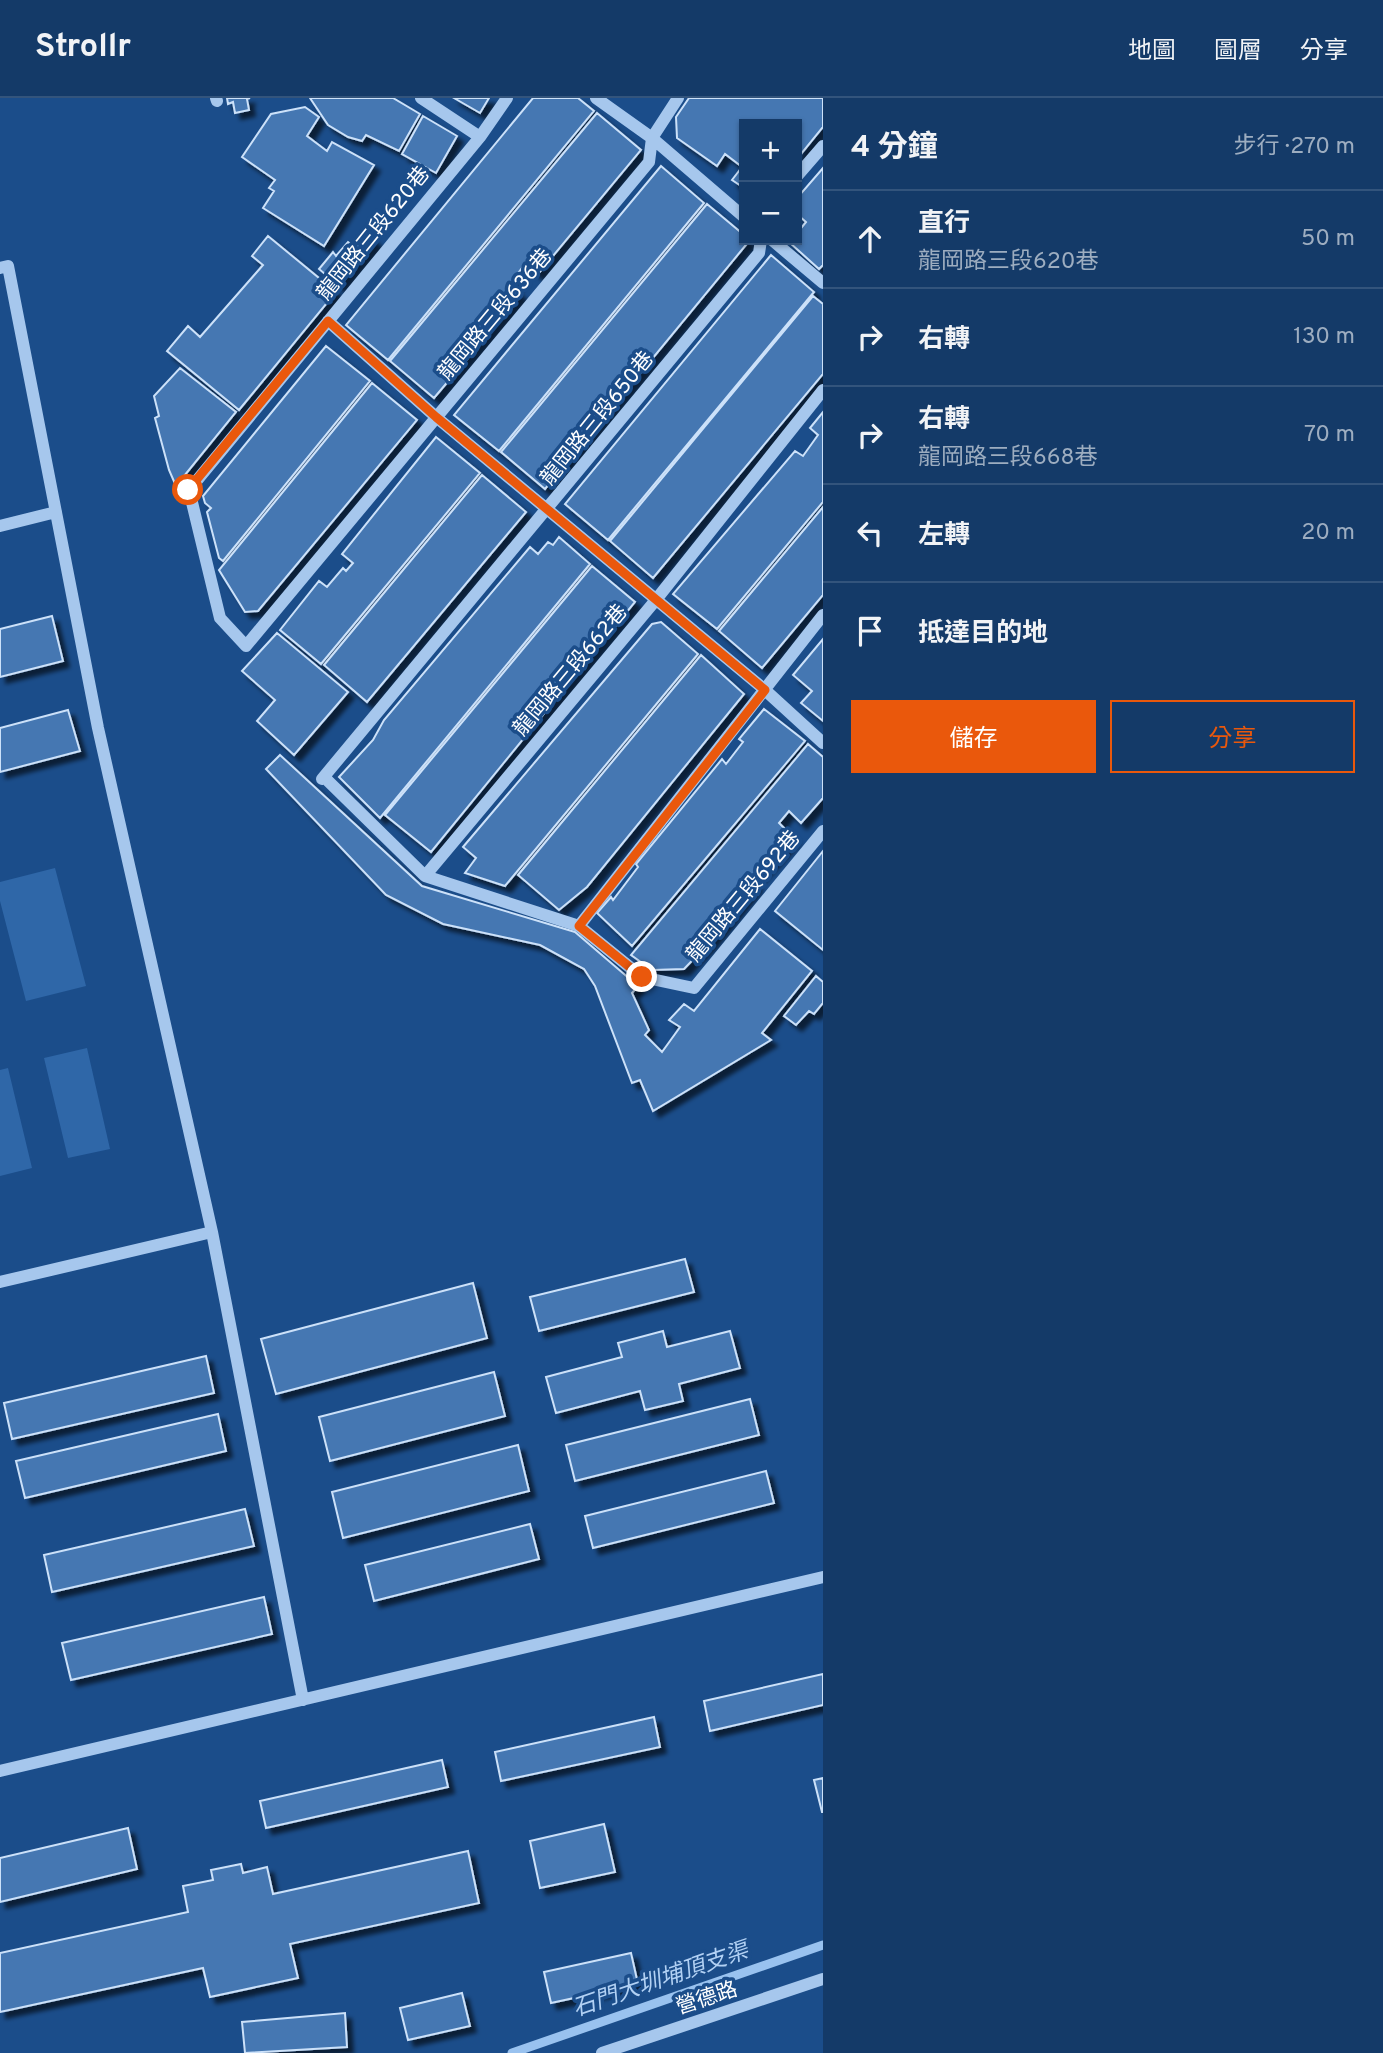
<!DOCTYPE html>
<html lang="zh-TW">
<meta charset="utf-8">
<style>
:root{--surface:#143a68;--page:#1d416e;--text:#f1f3f6;--muted:#9dadc0;--line:#33547c;--accent:#ea580c}
body{margin:0;font-family:Overpass,"Noto Sans TC",sans-serif;background:var(--page);color:var(--text)}
.controls{position:absolute;right:21px;top:21px;display:grid;overflow:hidden;border-radius:0px;box-shadow:0 2px 5px #0004}
.controls button{width:63px;height:63px;display:grid;place-items:center;padding:0;border:0;border-bottom:2px solid var(--line);background:var(--surface);color:var(--text);font:35px sans-serif}
.stop{position:absolute;width:21px;height:21px;margin:-16px;border:5px solid #ea580c;border-radius:50%;background:#fff}
.stop.end{background:#ea580c;border-color:#fff;box-shadow:0 2px 7px #0008}
.list{margin:0;padding:0;list-style:none}
h2{display:flex;justify-content:space-between;align-items:center;height:91px;margin:0;padding:0 28px;font-size:30px}
h2 small{font-size:23px;font-weight:400;color:var(--muted)}
.list li{display:grid;grid-template-columns:46px 1fr auto;gap:21px;align-items:center;box-sizing:border-box;height:98px;padding:0 28px;border-top:2px solid var(--line)}
.list b{display:block;font-size:26px;white-space:nowrap}
.list p{margin:0;font-size:23px;white-space:nowrap;color:var(--muted)}
.list em{font-size:23px;font-style:normal;color:var(--muted)}
.actions{display:flex;gap:14px;padding:21px 28px}
.actions a{flex:1;padding:16px 0;border:2px solid var(--accent);border-radius:0px;text-align:center;font-size:24px;color:var(--accent)}
.actions .main{background:var(--accent);color:#fff}
.icon{flex:none;width:38px;height:38px;fill:none;stroke:currentColor;stroke-width:2;stroke-linecap:round;stroke-linejoin:round}
.map{position:relative;flex:none;width:823px;height:1955px;overflow:hidden}
header{display:flex;align-items:center;gap:42px;box-sizing:border-box;height:98px;padding:0 35px;background:var(--surface);border-bottom:2px solid var(--line)}
header strong{font-size:33px}
nav{display:flex;gap:38px;margin-inline-start:auto;font-size:24px}
main{display:flex}
aside{flex:1;background:var(--surface)}
.map>svg:first-child{display:block}
</style>
<header>
<strong>Strollr</strong>
<nav><a>地圖</a><a>圖層</a><a>分享</a></nav>
</header>
<main>
<div class="map">
<svg width="823" height="1955" viewBox="0 0 823 1955">
<defs>
<filter id="shadow"><feDropShadow dx="6" dy="6" stdDeviation="2" flood-color="#0009"/></filter>
</defs>
<rect width="100%" height="100%" fill="#1b4d8a"/>
<path fill="#2f67a8" d="M55,770L86,888L26,903L0,803V784Z
M87,950L110,1051L68,1060L44,960Z
M8,970L32,1070L0,1078V972Z"/>
<g fill="none" stroke-linecap="round" stroke-linejoin="round">
<path stroke="#99c2ef" stroke-width="9" d="M512,1955L823,1847"/>
</g>
<path fill="#4477b2" stroke="#cce1f9" stroke-width="2" filter="url(#shadow)" d="M227,0H250L247,1L249,12L235,15L233,4L228,6Z
M310,0H393L420,16L399,53L366,37L362,43L348,39L328,27Z
M454,0H489L480,15Z
M533,0H578L594,13L388,262L346,227Z
M689,0H823V29L797,61V26H744V90L732,82L742,69L725,56L717,68L677,40L676,19Z
M305,9L319,19L307,38L327,53L332,44L374,67L324,148L263,110L274,93L269,90L275,82L242,59L271,16Z
M597,15L641,52L538,176L525,166L519,174L522,178L513,190L521,197L434,300L390,263Z
M423,18L457,38L436,75L402,56Z
M661,68L704,105L499,353L454,317Z
M823,70V167L819,171L789,144L797,142V135L806,124L797,116V100Z
M707,106L744,137V142H750L545,391L501,354Z
M363,133L376,144L339,188L319,171L333,154L336,158L348,144L352,147Z
M268,138L336,194L239,312L167,253L188,228L200,239L263,167L252,158Z
M771,157L814,194L608,442L565,406Z
M813,198L823,206V276L653,480L610,443Z
M326,248L370,283L223,463L219,460L207,414L211,410L205,405L203,398Z
M180,270L236,314L176,388L169,372L155,320L159,318L154,298Z
M372,285L417,322L258,513L245,514L219,472Z
M823,314V404L717,531L673,496L795,353L803,358L818,337L810,330Z
M436,339L480,375L321,566L280,532L319,483L327,489L343,470L346,473L353,465L342,456Z
M482,377L526,414L367,604L324,567Z
M823,409V497L762,570L719,533Z
M559,439L590,466L380,720L339,679L373,642L384,622L530,449L538,456L548,444L553,447Z
M592,468L635,504L431,754L385,717Z
M52,518L63,563L0,579V531Z
M661,524L698,556L505,788L465,775L476,760L463,749L652,526Z
M277,535L348,594L294,657L257,623L275,602L242,573Z
M823,541V623L801,605L812,593L793,577Z
M701,557L744,596L587,789L559,812L518,777Z
M764,611L805,643L632,848L597,815L611,799L613,802L638,769L636,766L722,661L726,666L743,644L739,641Z
M68,612L80,653L0,674V630Z
M808,646L823,659V700L801,725L789,713L779,725L794,740L753,784L756,787L709,845L684,871L652,872L631,857Z
M280,657L422,788L575,834L638,888L632,895L649,932L645,937L662,954L680,929L669,922L684,906L694,913L760,831L812,873L762,935L771,942L653,1013L640,982L632,985L595,888L584,871L540,847L443,826L386,797L266,671Z
M823,753V852L775,813Z
M816,878L823,884V905L814,916L809,913L796,927L784,918Z
M685,1161L694,1194L539,1233L530,1199Z
M473,1185L487,1240L276,1296L261,1241Z
M663,1233L667,1249L730,1233L740,1270L679,1286L683,1303L645,1312L640,1293L556,1315L546,1279L622,1259L618,1245Z
M206,1258L214,1295L12,1341L4,1305Z
M494,1274L505,1318L330,1363L319,1319Z
M750,1301L759,1337L575,1383L566,1347Z
M218,1316L226,1353L25,1400L16,1363Z
M518,1347L529,1393L343,1440L332,1394Z
M766,1373L774,1405L593,1450L585,1418Z
M245,1411L254,1448L52,1494L44,1457Z
M530,1426L539,1461L374,1503L365,1467Z
M264,1499L272,1536L71,1582L62,1545Z
M823,1576V1607L710,1633L704,1603Z
M654,1619L660,1649L501,1683L495,1654Z
M442,1662L448,1689L266,1730L260,1703Z
M823,1680V1714H822L814,1682Z
M604,1726L615,1774L540,1790L530,1743Z
M128,1730L137,1771L0,1804V1760Z
M468,1753L479,1805L290,1846L298,1880L210,1899L203,1870L0,1914V1855L188,1814L183,1788L213,1782L211,1772L241,1766L243,1775L267,1769L273,1796Z
M631,1855L638,1886L551,1905L544,1874Z
M462,1895L470,1928L408,1942L400,1910Z
M345,1915L347,1949L245,1955L242,1924Z"/>
<g fill="none" stroke-linecap="round" stroke-linejoin="round">
<path stroke="#a6c7ed" stroke-width="12" d="M216,0L217,3
M421,0L480,39
M507,0L480,39L189,392L220,520L246,548L649,64L652,40L678,0
M596,0L652,40L744,119
M797,78L823,48
M772,142L823,185
M0,170L8,168L98,630L212,1134L303,1602
M328,223L436,319L765,592L823,645
M0,428L56,414
M324,679L425,778L579,828L642,879L694,890L823,733
M322,681L759,155L761,142
M425,778L655,503L823,292
M579,828L823,517
M0,1184L212,1134
M0,1673L823,1479
M602,1955L823,1881"/>
</g>
<g fill="none" stroke-linecap="round" stroke-linejoin="round">
<path stroke="#ea580c" stroke-width="9" d="M188,392L328,223L436,319L765,592L579,828L642,879"/>
</g>
<g text-anchor="middle" dominant-baseline="central" stroke-width="7" stroke-linejoin="round" paint-order="stroke">
<g font-size="21" fill="#fff" stroke="#1b4d8a">
<text transform="translate(374 136) rotate(-51)">龍岡路三段620巷</text>
<text transform="translate(496 217) rotate(-50)">龍岡路三段636巷</text>
<text transform="translate(598 321) rotate(-51)">龍岡路三段650巷</text>
<text transform="translate(571 573) rotate(-50)">龍岡路三段662巷</text>
<text transform="translate(744 799) rotate(-50)">龍岡路三段692巷</text>
<text transform="translate(707 1901) rotate(-18)">營德路</text>
</g>
<g font-size="23" font-style="italic" fill="#b2d1f4" stroke="#1b4d8a">
<text transform="translate(661 1883) rotate(-19)">石門大圳埔頂支渠</text>
</g>
</g>
</svg>
<div class="controls">
<button>+</button>
<button>−</button>
</div>
<div class="stop" style="left:188px;top:392px"></div>
<div class="stop end" style="left:642px;top:879px"></div>
</div>
<aside>
<h2>4 分鐘<small>步行 · 270 m</small></h2>
<ul class="list">
<li><svg class="icon" aria-label="ahead" viewBox="0 0 24 24"><path d="M12 20V5M6 11l6-6 6 6"/></svg><div><b>直行</b><p>龍岡路三段620巷</p></div><em>50 m</em></li>
<li><svg class="icon" aria-label="right" viewBox="0 0 24 24"><path d="M7 20v-9h11M14 6l5 5-5 5"/></svg><div><b>右轉</b></div><em>130 m</em></li>
<li><svg class="icon" aria-label="right" viewBox="0 0 24 24"><path d="M7 20v-9h11M14 6l5 5-5 5"/></svg><div><b>右轉</b><p>龍岡路三段668巷</p></div><em>70 m</em></li>
<li><svg class="icon" aria-label="left" viewBox="0 0 24 24"><path d="M17 20v-9H6M10 6l-5 5 5 5"/></svg><div><b>左轉</b></div><em>20 m</em></li>
<li><svg class="icon" aria-label="arrive" viewBox="0 0 24 24"><path d="M6 21V4h12l-3 4 3 4H6"/></svg><div><b>抵達目的地</b></div></li>
</ul>
<div class="actions"><a class="main">儲存</a><a>分享</a></div>
</aside>
</main>
